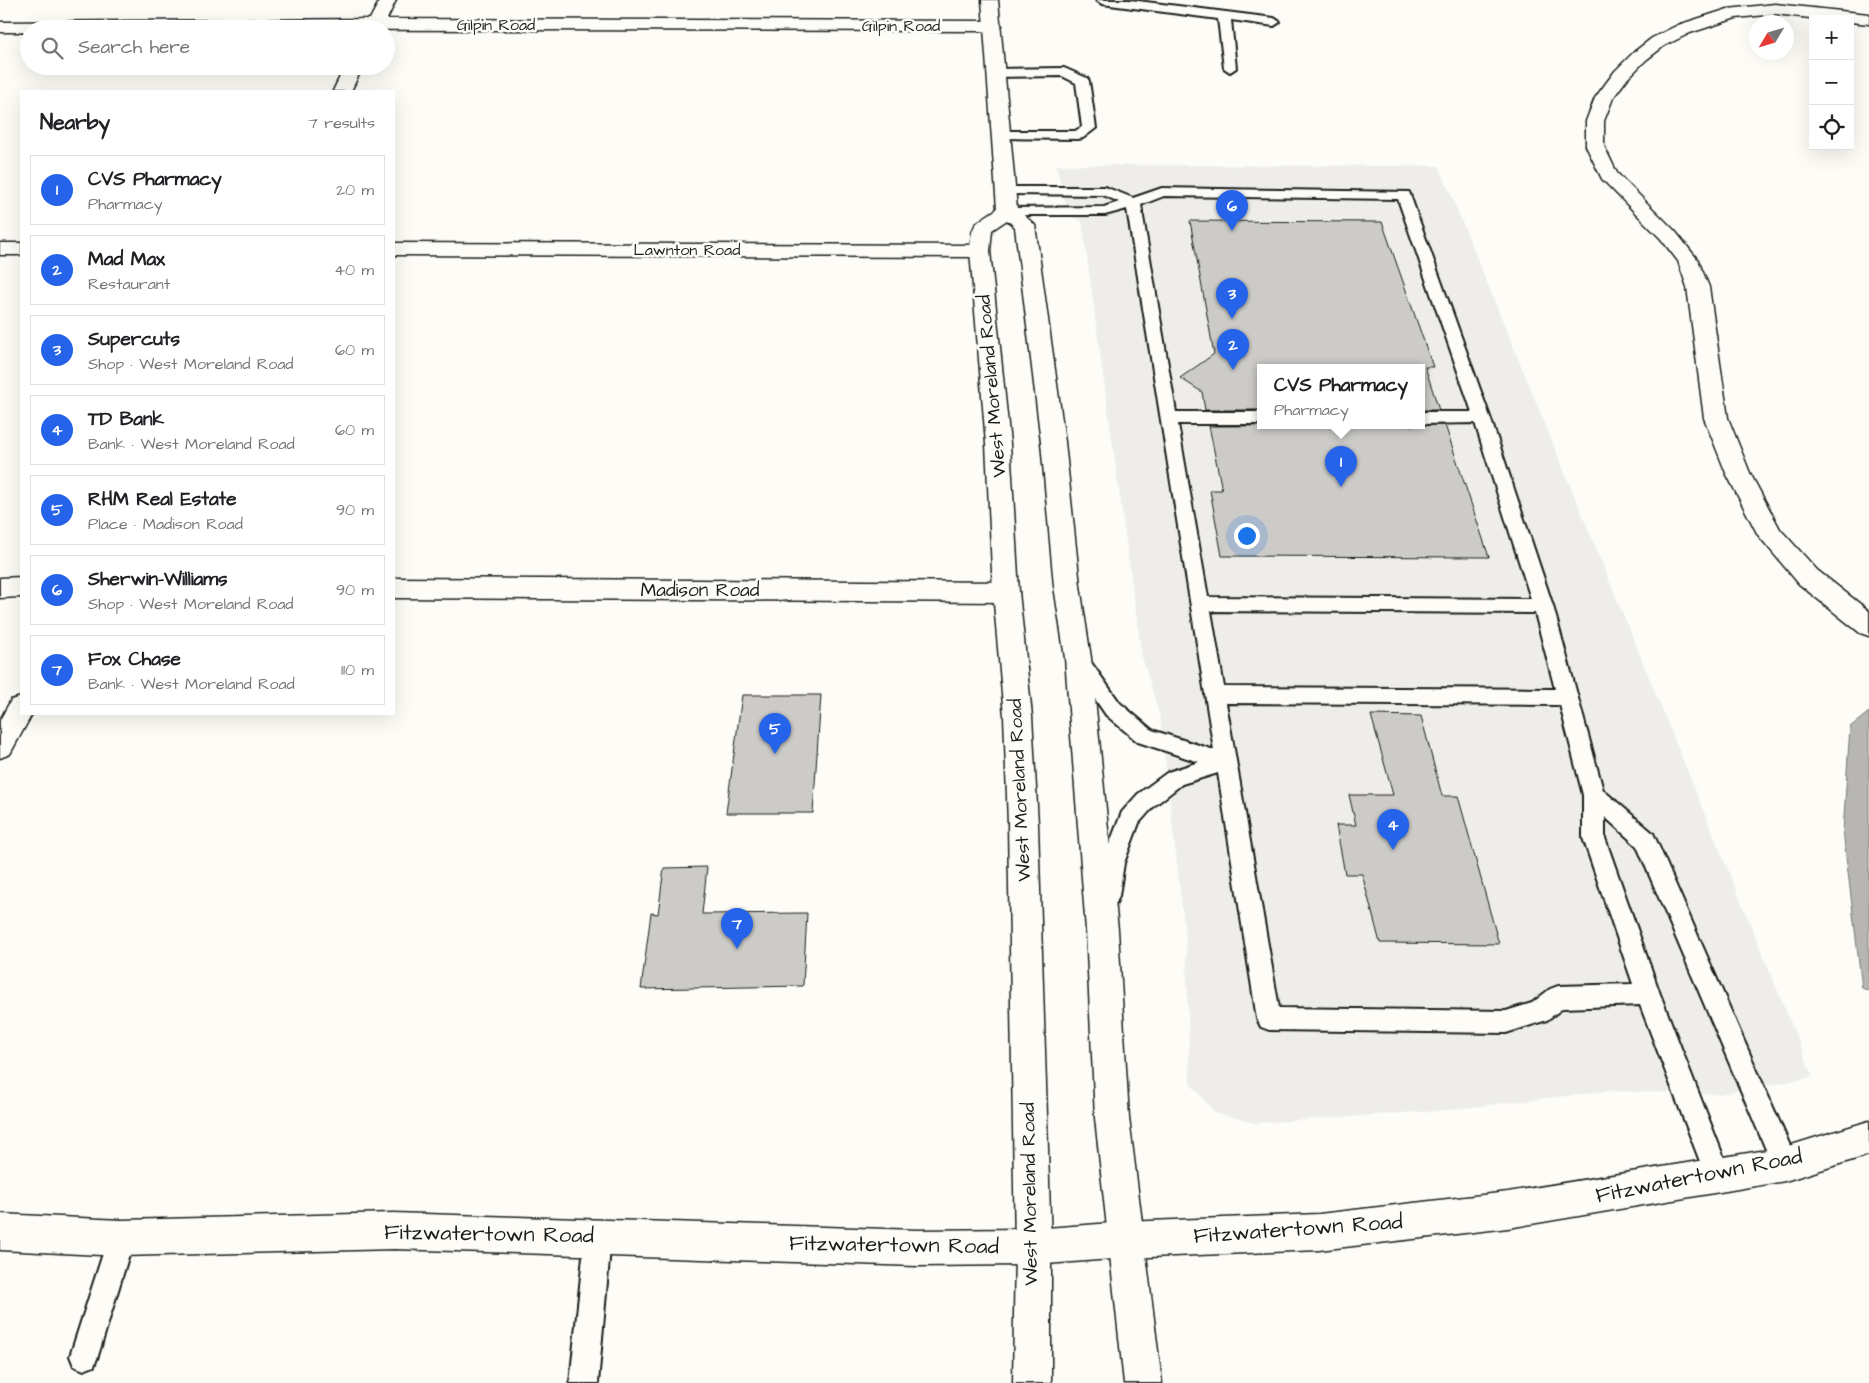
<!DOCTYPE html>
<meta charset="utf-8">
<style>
:root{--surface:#fff;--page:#f6f6f6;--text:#202124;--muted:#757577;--line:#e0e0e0;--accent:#2563eb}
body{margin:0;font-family:"Architects Daughter",sans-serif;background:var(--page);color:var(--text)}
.controls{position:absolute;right:15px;top:15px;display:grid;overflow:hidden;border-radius:0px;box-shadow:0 5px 20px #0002}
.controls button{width:45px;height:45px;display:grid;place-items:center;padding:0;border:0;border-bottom:1px solid var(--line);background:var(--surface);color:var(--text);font:25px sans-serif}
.compass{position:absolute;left:1749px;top:15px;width:45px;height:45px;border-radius:50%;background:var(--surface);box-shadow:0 5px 20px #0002;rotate:232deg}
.you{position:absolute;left:1246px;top:535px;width:18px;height:18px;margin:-12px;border:4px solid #fff;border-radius:50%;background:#1a73e8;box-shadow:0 0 0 8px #1a73e833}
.badge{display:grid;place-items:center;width:32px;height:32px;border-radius:50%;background:var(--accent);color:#fff;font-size:16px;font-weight:700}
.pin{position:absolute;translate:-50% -41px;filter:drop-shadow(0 1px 2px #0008)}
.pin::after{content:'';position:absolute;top:26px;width:18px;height:15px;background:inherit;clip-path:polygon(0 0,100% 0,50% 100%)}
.popup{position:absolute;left:1257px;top:364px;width:168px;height:65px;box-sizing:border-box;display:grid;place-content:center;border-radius:0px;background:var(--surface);filter:drop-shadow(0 1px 4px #0005);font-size:16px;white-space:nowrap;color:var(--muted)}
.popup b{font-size:19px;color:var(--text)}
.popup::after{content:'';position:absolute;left:50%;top:100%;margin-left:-10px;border:10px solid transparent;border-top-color:var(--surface)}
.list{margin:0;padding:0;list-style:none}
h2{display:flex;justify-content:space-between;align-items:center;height:65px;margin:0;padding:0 20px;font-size:21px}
h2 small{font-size:16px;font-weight:400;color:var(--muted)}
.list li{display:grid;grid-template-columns:32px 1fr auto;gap:15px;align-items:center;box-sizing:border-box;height:70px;margin:0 10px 10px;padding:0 10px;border:1px solid var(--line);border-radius:0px}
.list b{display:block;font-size:19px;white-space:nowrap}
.list p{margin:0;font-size:16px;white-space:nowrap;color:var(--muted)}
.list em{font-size:16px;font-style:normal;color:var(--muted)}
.icon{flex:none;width:28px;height:28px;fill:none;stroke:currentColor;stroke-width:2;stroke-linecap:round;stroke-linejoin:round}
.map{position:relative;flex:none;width:1869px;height:1383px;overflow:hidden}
.search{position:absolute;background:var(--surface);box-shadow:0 5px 20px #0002;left:20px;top:20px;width:375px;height:55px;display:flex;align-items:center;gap:12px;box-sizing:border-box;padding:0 18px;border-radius:28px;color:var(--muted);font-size:19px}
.panel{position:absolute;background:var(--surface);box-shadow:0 5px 20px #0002;left:20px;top:90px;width:375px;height:625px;border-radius:0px}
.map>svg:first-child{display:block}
</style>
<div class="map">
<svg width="1869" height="1383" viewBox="0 0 1869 1383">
<rect width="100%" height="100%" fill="#fdfcf7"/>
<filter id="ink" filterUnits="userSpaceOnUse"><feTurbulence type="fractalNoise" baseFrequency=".02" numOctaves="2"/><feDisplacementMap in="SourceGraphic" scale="10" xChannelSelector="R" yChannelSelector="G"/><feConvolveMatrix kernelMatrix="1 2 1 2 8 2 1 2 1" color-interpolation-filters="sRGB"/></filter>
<g filter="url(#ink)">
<path fill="#eeede9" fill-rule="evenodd" d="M1056,165L1439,166L1813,1077L1720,1094L1608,1091L1447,1110L1255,1123L1215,1113L1190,1083L1186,942L1160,717L1142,657L1082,221L1069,216ZM1261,368H1421V426H1261Z"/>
<path fill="#b7b6b2" stroke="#797876" d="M1869,712V991L1862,988L1843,831L1850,727Z"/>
<path fill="#cccbc8" stroke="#1c1c1c" d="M1190,221L1382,222L1433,367H1425L1439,410H1421V368H1261V410H1205L1202,392L1180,378L1214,354Z
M1445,425L1489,557L1222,556L1210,490H1222L1209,426Z
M742,695H821L813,813H726Z
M1371,715L1421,716L1442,796H1458L1499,944L1380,943L1362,874H1345L1336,825H1356L1349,795H1393Z
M707,867L702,914L807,913L803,986L641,989L651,913L658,914L664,868Z"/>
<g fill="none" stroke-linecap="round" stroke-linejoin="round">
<g stroke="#1c1c1c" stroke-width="4">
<path id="service" d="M1096,0H1130L1274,18L1280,22L1274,26L1231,20L1236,68L1230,72L1224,68L1218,19L1102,4Z
M1064,68L1087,78L1089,81L1096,128L1083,138L1078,139L996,138L994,135L1001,131H1075L1082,127L1076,83L1062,76L996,77L990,73L996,69Z
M1005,187H1105L1133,198L1162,188L1409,192L1490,417L1553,606L1603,790L1653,833L1794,1155L1798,1164L1794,1173L1785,1177L1776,1173L1637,846L1605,817V838L1660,994L1731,1176L1727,1185L1718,1189L1709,1185L1640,1005L1563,1008L1547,1020L1506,1033L1269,1030L1261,1027L1257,1019L1218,773L1182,784L1154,806L1139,823L1124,863L1119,896L1116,903L1108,906L1100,903L1097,896L1102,863L1122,812L1138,794L1168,772L1199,762L1138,742L1106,715L1071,664L1068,659L1071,654L1078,651L1085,654L1120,703L1152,730L1214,750L1127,209L1105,215H1007L1002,214L1000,211L1002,208L1104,207L1119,202L1103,195L1000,194L998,191L1000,188ZM1164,196L1398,199L1472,412H1421V424L1475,423L1531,599L1208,597L1178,424H1261V412H1176L1141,205ZM1211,611L1535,613L1555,689L1224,687ZM1226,703L1560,705L1583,795V838L1633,984L1558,986L1550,989L1532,1003L1506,1011L1279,1008Z
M598,1224L607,1228L611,1237L598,1383H570L585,1237L589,1228Z
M121,1225L130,1229L134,1238L98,1356L94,1366L84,1370L74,1366L70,1356L108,1238L112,1229Z"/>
</g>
<g stroke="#1c1c1c" stroke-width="3">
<path id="minor" d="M380,0H396L387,19L993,21L999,22L1002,26L999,30L993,31L29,29V32H0V22L370,19Z
M1775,4L1869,14V24L1850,22V19H1819L1775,14L1736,18L1690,33L1664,46L1646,60L1627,79L1613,98L1604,121V146L1617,173L1675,231L1698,260L1709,287L1728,418L1750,473L1780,529L1817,570L1869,611V636L1860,633L1799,584L1758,535L1726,473L1704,418L1687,287L1678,261L1661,239L1602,179L1586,146V121L1595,98L1615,71L1634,52L1652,38L1678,25L1728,9Z
M345,66H363L351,91H333Z
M0,243H21V255H0Z
M394,243L980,245L987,247L990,251L987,255L980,257L394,255Z
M21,577V597L0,598V578Z
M394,578L1006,582L1015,585L1019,592L1015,599L1006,602L394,598Z
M21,697V714H32L10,754L0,758V720L11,700Z"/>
</g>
<g stroke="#1c1c1c" stroke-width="3">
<path id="tertiary" d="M1869,1121V1155L1785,1181L1508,1228L1319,1250L1125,1258L1033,1265L917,1266L394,1249L121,1256L0,1250V1214L121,1220L394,1213L917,1230L1033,1229L1125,1222L1319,1214L1508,1192L1785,1147Z"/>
</g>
<g stroke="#1c1c1c" stroke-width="3">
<path id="primary" d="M982,0H998L1017,209L1035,225L1065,442L1080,586L1091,658L1118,930L1129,1118L1162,1383H1124L1095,1118L1086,930L1065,658L1054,586L1041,442L1015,227L1007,220L992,230L990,251L1010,444L1019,592L1032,716L1038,824L1051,1247V1383H1013L1015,1247L1008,824L1004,716L993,592L986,444L970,251C972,222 973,225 997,209Z"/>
</g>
<use href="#service" fill="#fdfcf7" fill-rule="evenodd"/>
<use href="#minor" fill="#fdfcf7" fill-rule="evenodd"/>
<use href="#tertiary" fill="#fdfcf7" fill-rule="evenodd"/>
<use href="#primary" fill="#fdfcf7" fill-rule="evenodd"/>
</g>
</g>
<g text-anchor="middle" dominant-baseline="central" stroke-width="5" stroke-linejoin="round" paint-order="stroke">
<g font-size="16" fill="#1c1c1c" stroke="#fdfcf7">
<text x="496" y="25">Gilpin Road</text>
<text x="901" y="26">Gilpin Road</text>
<text x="687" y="250">Lawnton Road</text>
</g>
<g font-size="19" fill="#1c1c1c" stroke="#fdfcf7">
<text transform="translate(992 386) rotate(-95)">West Moreland Road</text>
<text x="700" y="590">Madison Road</text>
<text transform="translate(1020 790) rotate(-93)">West Moreland Road</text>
<text transform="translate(1030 1194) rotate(-91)">West Moreland Road</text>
</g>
<g font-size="22" fill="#1c1c1c" stroke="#fdfcf7">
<text transform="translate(1699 1176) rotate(-11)">Fitzwatertown Road</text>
<text transform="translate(1298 1229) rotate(-4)">Fitzwatertown Road</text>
<text transform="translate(489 1234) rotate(1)">Fitzwatertown Road</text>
<text transform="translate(894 1245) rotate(1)">Fitzwatertown Road</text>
</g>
</g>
</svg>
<div class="controls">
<button>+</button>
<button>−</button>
<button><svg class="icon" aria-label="locate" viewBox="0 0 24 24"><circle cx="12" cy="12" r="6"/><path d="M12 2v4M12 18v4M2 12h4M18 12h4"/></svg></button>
</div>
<svg class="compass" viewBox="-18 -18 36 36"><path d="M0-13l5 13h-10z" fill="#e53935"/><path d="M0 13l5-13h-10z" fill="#757577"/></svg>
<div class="you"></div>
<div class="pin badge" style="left:1341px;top:487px">1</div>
<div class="popup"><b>CVS Pharmacy</b>Pharmacy</div>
<div class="pin badge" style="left:1233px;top:370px">2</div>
<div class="pin badge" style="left:1232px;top:319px">3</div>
<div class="pin badge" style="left:1393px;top:850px">4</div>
<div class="pin badge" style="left:775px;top:754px">5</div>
<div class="pin badge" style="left:1232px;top:231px">6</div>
<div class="pin badge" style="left:737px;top:949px">7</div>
<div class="search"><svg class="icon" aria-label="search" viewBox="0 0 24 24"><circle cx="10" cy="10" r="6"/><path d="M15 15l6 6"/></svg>Search here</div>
<section class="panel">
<h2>Nearby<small>7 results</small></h2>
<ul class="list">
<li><span class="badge">1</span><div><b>CVS Pharmacy</b><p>Pharmacy</p></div><em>20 m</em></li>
<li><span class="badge">2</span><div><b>Mad Max</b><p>Restaurant</p></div><em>40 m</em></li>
<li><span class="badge">3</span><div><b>Supercuts</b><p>Shop · West Moreland Road</p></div><em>60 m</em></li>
<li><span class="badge">4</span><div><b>TD Bank</b><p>Bank · West Moreland Road</p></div><em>60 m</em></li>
<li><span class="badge">5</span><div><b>RHM Real Estate</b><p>Place · Madison Road</p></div><em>90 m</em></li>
<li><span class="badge">6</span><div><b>Sherwin-Williams</b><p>Shop · West Moreland Road</p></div><em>90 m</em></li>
<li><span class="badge">7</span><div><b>Fox Chase</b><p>Bank · West Moreland Road</p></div><em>110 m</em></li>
</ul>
</section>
</div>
